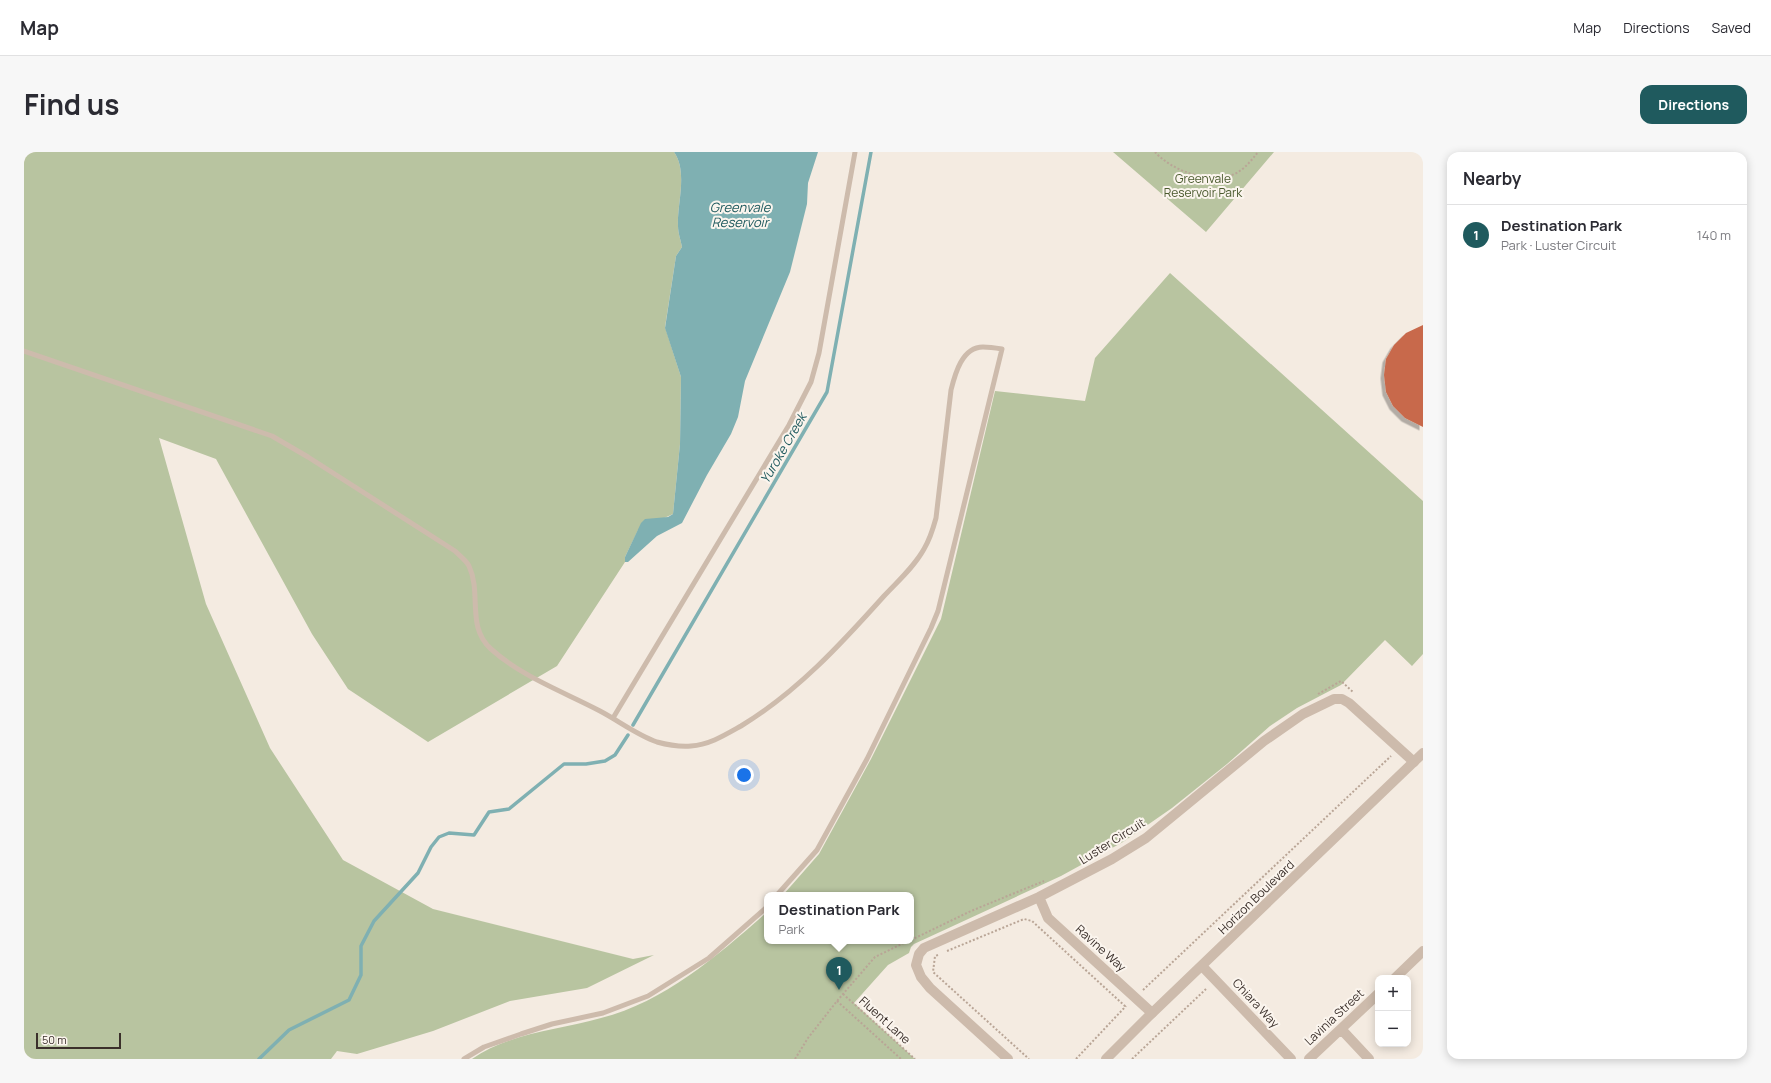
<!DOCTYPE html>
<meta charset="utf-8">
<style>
:root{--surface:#fff;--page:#f7f7f7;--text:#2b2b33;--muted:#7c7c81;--line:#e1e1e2;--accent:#1f5a5e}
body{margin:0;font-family:Manrope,sans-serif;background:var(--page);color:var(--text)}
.controls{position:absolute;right:12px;bottom:12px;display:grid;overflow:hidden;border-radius:8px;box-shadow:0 2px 10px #0003}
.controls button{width:36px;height:36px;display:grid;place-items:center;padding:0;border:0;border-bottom:1px solid var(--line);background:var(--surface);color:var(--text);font:20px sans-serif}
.scale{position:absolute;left:12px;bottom:10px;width:85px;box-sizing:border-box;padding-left:4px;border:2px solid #3b302b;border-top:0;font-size:11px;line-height:14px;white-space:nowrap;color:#3b302b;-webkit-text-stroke:3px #fbf5ee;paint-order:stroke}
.you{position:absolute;left:720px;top:623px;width:14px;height:14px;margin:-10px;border:3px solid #fff;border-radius:50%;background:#1a73e8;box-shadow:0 0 0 6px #1a73e833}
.badge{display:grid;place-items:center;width:26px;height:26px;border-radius:50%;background:var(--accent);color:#fff;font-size:13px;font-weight:700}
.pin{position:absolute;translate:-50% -33px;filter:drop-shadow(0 1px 2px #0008)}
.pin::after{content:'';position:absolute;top:21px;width:14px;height:12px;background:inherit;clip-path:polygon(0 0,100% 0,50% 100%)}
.popup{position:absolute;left:740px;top:740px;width:150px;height:52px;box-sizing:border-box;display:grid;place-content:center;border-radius:8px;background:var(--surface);filter:drop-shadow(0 1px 3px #0005);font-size:13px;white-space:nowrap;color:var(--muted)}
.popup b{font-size:15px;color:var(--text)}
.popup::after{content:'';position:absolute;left:50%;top:100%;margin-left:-8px;border:8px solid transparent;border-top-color:var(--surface)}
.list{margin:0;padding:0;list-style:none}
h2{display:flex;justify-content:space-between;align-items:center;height:52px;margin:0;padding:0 16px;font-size:17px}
h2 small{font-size:13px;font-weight:400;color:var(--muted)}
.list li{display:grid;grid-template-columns:26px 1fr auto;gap:12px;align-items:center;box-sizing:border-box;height:60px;padding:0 16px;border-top:1px solid var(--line)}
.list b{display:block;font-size:15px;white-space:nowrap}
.list p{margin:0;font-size:13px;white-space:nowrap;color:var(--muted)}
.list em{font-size:13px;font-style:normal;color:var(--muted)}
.map{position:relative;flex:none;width:1399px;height:907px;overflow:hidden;border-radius:12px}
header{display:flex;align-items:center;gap:24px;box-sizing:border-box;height:56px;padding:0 20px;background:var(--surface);border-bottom:1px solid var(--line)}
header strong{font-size:19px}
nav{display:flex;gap:22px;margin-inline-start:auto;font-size:14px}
.intro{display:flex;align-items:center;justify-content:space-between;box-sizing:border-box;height:96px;padding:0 24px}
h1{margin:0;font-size:28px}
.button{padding:10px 18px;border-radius:12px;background:var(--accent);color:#fff;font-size:14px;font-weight:700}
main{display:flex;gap:24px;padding:0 24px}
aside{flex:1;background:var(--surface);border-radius:12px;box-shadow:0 2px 10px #0003}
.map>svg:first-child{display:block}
</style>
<header>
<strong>Map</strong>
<nav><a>Map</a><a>Directions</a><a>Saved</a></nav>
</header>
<div class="intro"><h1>Find us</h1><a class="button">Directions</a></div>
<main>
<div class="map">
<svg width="1399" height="907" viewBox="0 0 1399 907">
<defs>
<filter id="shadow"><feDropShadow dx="-3.5" dy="3.5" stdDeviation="0" flood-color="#0004"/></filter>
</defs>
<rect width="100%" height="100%" fill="#f4ebe1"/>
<path fill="#b8c4a0" d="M0,0H650C664,20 653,51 654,74C654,81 657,89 658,95L652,104L641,175L657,225L656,292L649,362L614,378L601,405V410L533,514L404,590L324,537L288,482L192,307L135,286L182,452L246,596L319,708L409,757L609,807L630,803L563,836L486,849L409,879L333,902L313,899L307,907H0Z
M1089,0H1250L1182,80Z
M1146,121L1399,349V502L1388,514L1361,488L1317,533L1273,556L1246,574L1203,612L1148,656L1099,690L1037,724L890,792L887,795L885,801L864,813L830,851L891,907H448C485,881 534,878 577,866C642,849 694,803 743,760V789H887V743H759L795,702L847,607L917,467L971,239L1061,249L1071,206Z"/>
<path fill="#7fb0b2" d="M650,0H794L784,31L783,52L766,120L721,229L714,265L707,282L683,323L658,371L633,384L604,410H601V405L617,371L621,367L644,365L649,362L656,292L657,225L641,176L652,104L658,95C657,89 654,81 654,74C653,51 664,20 650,0Z"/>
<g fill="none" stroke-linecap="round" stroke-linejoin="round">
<path stroke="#7fb0b2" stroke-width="3.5" d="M609,573L803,240L847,0
M235,907L265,878L325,848L337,823V794L350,769L394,721L407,695L415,685L425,681L450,683L465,660L485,657L540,612H562L581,609L591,603L604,583"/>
</g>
<path fill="#c8694b" filter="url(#shadow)" d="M1399,173V275L1381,266L1369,254L1362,240L1360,223L1362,207L1370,193L1382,181Z"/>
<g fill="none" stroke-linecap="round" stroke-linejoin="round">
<path stroke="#b9a596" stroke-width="2" stroke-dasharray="2 2" stroke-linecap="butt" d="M1131,0C1147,18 1184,32 1208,23C1219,19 1227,9 1234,0
M1294,542L1317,529L1329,540
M1107,681L1119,674
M1070,703L1085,695
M887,788L947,759L1020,729
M923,799L1000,767L1008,769L1102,855
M914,803L911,804L909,820L1005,907
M1119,838L1367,604
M819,842L891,907
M813,849L877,907
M771,907L784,886L813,849L851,805L884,789
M1052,907L1102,854
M1108,907L1182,837"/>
<path stroke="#cdbbac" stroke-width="5" d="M0,199L248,284L284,305L431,399C436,404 443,409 445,414C458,442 442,475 467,497C498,525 540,540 576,559C595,569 613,583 633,590C644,593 655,595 667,594C685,593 701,583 717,574C773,540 817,492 860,444C874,429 890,415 900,397C906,387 909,377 912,366L927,238C931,222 938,195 959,195C965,195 972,196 978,197L914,459L907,476L843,607L793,698L753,743
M589,566L765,273L787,230L795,201L831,0
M440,907L460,895L497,882L528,872L579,861L624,844L685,806L743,755"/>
<path stroke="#cdbbac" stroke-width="10" d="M1015,745L1024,766L1128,861
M1178,814L1267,907
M1371,826L1399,799
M1317,877L1345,907
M984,907L906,836L897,825L892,813L895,802L900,796L1015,745L1088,707L1122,686L1240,589L1279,562L1310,547H1318L1325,551L1390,610
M1285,907L1354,842"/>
<path stroke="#cdbbac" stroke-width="10" d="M1082,907L1124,865L1399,601"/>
</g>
<g text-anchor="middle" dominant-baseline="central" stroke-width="4" stroke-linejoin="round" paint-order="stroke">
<g font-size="12" fill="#4a5a2e" stroke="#fbf5ee">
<text x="1179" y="26">Greenvale<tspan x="1179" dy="14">Reservoir Park</tspan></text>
</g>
<g font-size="12" fill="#3b302b" stroke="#fbf5ee">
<text transform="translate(1088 689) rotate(-32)">Luster Circuit</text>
<text transform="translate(1232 745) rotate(-44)">Horizon Boulevard</text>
<text transform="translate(1077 796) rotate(42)">Ravine Way</text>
<text transform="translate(1232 851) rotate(47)">Chiara Way</text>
<text transform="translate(1310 865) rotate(-43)">Lavinia Street</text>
<text transform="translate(861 868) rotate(42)">Fluent Lane</text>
</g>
<g font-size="13" font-style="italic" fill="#1f5a5e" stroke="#fbf5ee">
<text x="716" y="55">Greenvale<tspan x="716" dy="15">Reservoir</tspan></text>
<text transform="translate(759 296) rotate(-60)">Yuroke Creek</text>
</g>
</g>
</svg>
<div class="controls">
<button>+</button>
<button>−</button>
</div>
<div class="scale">50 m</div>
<div class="you"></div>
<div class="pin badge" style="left:815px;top:838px">1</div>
<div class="popup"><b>Destination Park</b>Park</div>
</div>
<aside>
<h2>Nearby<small></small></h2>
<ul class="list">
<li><span class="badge">1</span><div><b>Destination Park</b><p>Park · Luster Circuit</p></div><em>140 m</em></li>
</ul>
</aside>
</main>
